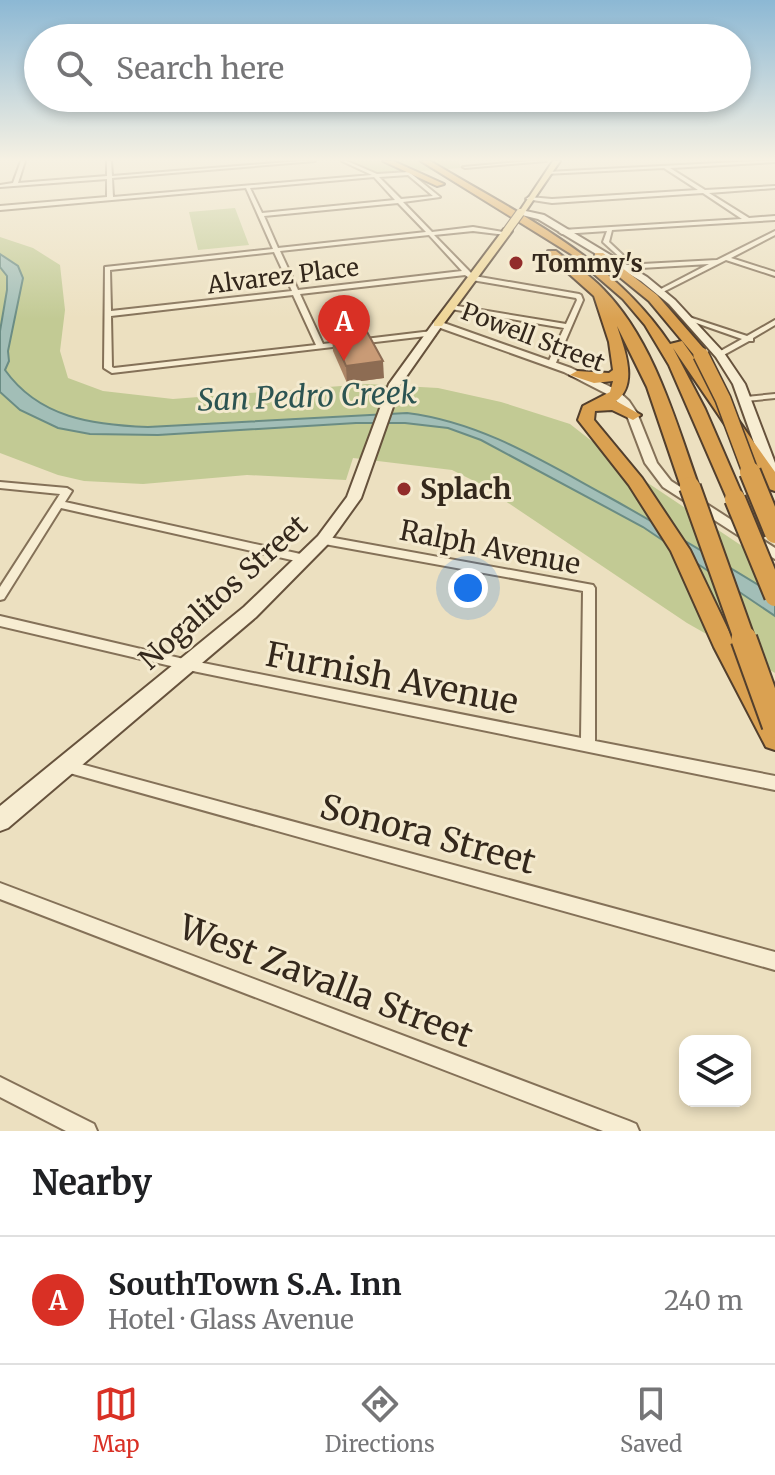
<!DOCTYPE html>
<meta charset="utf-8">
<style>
:root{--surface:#fff;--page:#f6f6f6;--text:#202124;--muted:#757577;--line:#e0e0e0;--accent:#d93025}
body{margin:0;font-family:Merriweather,serif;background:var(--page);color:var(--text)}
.controls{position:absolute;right:24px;bottom:24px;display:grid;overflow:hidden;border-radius:16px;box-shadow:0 4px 12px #0003}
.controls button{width:72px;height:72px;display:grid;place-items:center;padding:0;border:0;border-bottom:2px solid var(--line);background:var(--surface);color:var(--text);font:40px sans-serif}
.you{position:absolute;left:468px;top:588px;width:28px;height:28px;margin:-20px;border:6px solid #fff;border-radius:50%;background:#1a73e8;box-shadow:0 0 0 12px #1a73e833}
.badge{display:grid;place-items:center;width:52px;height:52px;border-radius:50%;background:var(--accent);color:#fff;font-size:26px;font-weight:700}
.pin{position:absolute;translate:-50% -66px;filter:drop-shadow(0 2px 4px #0008)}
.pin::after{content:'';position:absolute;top:42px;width:28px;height:24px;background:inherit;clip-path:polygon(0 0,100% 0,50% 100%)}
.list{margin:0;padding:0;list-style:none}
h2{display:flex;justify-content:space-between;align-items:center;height:104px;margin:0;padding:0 32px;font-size:34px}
h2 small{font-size:26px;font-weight:400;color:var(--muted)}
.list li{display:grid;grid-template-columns:52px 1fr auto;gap:24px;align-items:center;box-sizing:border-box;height:128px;padding:0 32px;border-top:2px solid var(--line)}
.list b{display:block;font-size:30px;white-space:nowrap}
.list p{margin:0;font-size:26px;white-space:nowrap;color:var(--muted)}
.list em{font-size:26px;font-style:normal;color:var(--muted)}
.icon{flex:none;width:44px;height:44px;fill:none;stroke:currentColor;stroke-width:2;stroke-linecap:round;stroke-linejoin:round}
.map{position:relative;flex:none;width:775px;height:1131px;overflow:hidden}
.search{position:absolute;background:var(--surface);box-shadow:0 4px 12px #0003;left:24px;right:24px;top:24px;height:88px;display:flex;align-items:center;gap:20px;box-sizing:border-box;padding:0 28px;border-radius:44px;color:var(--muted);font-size:30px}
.sheet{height:232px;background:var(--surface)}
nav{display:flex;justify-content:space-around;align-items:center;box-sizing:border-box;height:112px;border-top:2px solid var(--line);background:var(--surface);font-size:22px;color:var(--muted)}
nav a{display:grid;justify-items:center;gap:4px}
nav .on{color:var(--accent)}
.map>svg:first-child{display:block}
</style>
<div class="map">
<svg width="775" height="1131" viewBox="0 0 775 1131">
<rect width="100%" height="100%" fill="#ece0c0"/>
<path fill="#c2ca94" d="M349,161H458L461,168L378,174Z
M235,208L249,245L198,250L189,212Z
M0,237L33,248L60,265L65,310L60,351L68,378L103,391L173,399L367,384L438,388L501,402L570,424L630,471L775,568V673L687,623L480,484L452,470L353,458L346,480L247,475L143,484L84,481L58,475L0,453Z"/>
<path fill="#a2beb7" stroke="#6a8c84" stroke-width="2" d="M0,254L18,266L23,278L8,351L9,361L5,370C39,418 93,425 148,427L407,413C480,422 541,460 605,495C663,527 719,561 775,595V616L643,527L481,440L448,428L405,423H356L158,435L90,434L58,428L20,410L0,392V331L7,290V276L0,267Z"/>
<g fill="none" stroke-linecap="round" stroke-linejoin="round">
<g stroke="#847158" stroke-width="4">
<path id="minor" d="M21,161H25L18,183L107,176V161H111L112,176L301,161H315L112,178L113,197L372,175L342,161H347L377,174L409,172L440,197L403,202L432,232L473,227L509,233L506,235L473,231L434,235L474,276L579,294L581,295L583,300L555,365L551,367L547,365L564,328L451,309L448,307L451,305L566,324L577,300L576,298L472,280L465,275L300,294L323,344L432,331H435V335L112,373L104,368L105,267L273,249L246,188L0,210V206L107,197V179L0,187V185L13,183ZM408,175L433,196L401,199L379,177ZM374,177L395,200L262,213L250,188ZM398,203L426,232L278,248L264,216ZM429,235L462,271L298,290L280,251ZM274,252L292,291L111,311L110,270ZM293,295L316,345L114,368L112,367L111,316Z
M531,161H546L465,168L463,167Z
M757,161H775V162L670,168L705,190L775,186V188L709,193L749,218L775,216V220L612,230L609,242L626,258L627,259L624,261L603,242L607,231L562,234L559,232L562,230L742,219L703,193L552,203L526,199L529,197L552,199L698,190L664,168L545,174L547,172Z
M775,231V235L731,258L775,272V276L726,260L661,293L658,291L659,290L709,264L624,269L621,267L624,265L717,260Z
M685,317H689L747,336L775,320V325L753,338V341H749L720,357H717V353L742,339L685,319Z
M775,394V398L746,401L742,399L746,397Z
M0,482L67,488L72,491L65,502L305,555L310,559L305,563L61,508L4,599L0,600V587L60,494L0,488Z
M323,536L593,585L595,588V741L775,776V790L188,670L0,626V616L188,660L581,738L583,591L319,543L318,540L319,537Z
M66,760L775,952V970L66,772L61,771L59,766L61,761Z
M0,883L629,1121L636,1124L639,1131H603L0,899Z
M0,1077L94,1124L97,1131H66L0,1097Z"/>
</g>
<g stroke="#847158" stroke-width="4">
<path id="tertiary" d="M435,322H441L571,368L617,390L629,401L637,413L657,463L671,481L775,548V559L663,487L645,463L626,413L621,405L609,395L564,372L435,326Z"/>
</g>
<g stroke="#66523c" stroke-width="4">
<path id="secondary" d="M521,210L544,215L647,277L675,300L724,353L745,384L775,463V486L768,482L733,384L716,357L669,304L641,281L538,219L518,214Z
M434,322L443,324L401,384L361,498L328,544L256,617L8,828L0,831V806L244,607L318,536L347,497L389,384Z"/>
</g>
<g stroke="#523f2d" stroke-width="4">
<path id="primary" d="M553,161H560L523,215H517Z
M504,229L512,231L442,326H434V322Z"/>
</g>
<g stroke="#523f2d" stroke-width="4">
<path id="motorway" d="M383,161H393L444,184L437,186Z
M421,161H430C518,214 611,256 670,344L682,341L775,472V491L769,489L673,348L705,409L744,499L735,505L729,503L669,365L645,325L623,299L571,254Z
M548,251H556C571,263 590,275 603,289C654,341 675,420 699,487L696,491H684L681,487L647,387L617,326C624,348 639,384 616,401L641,415L633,420L612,410L595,411L594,420L642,478L690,550L735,644L775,715V750L766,747L714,647L671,551L629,485L578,420L583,406L610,392L613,381L594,383L570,375L577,371L609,373L613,370L609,342L594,296L548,255Z
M595,253H603L657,295L704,349V355H694L649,301L595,257Z"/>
</g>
<use href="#minor" fill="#f7edd2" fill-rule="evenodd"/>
<use href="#tertiary" fill="#f7edd2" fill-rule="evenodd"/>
<use href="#secondary" fill="#f7edd2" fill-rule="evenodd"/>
<use href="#primary" fill="#efd698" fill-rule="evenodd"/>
<use href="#motorway" fill="#daa151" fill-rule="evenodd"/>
<g stroke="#523f2d" stroke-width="10" stroke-linecap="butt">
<path id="primary-bridge" d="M507,231L520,213"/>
</g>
<g stroke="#523f2d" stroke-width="18" stroke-linecap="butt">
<path id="motorway-bridge-far2" d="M701,355L723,399L751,474"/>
</g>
<g stroke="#523f2d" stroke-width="24" stroke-linecap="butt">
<path id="motorway-bridge-far1" d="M750,472L775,533
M690,487L745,641
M735,499L775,596"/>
</g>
<g stroke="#523f2d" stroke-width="29" stroke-linecap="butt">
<path id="motorway-bridge" d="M744,639L775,725"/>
</g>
<use href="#primary-bridge" stroke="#efd698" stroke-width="8"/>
<use href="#motorway-bridge-far2" stroke="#daa151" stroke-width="15"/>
<use href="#motorway-bridge-far1" stroke="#daa151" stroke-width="20"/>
<use href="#motorway-bridge" stroke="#daa151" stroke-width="25"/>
</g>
<path fill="#ad8565" d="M332,334L384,378L347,383L333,351Z"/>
<path fill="#8d6c53" d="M383,361L384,378L347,383L346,366Z"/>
<path fill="#c99b76" stroke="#8d6c53" stroke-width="2" d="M366,330L383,361L346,366L332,334Z"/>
<linearGradient id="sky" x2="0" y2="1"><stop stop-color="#8cb8d4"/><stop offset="0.5" stop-color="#f6f1e3"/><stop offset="1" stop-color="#f6f1e3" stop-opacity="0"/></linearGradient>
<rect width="775" height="319" fill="url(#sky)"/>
<g fill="#922c2a" stroke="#f4eacf" stroke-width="3">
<circle cx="516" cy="263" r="8"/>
<circle cx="404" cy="489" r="8"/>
</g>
<g text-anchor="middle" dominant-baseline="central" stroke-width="6" stroke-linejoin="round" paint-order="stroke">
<g font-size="24" font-weight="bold" fill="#34281c" stroke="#f4eacf" text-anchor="start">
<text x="532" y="263">Tommy's</text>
</g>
<g font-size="24" fill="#34281c" stroke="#f4eacf">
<text transform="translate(283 276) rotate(-7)">Alvarez Place</text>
<text transform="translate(533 337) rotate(21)">Powell Street</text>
</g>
<g font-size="28" font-weight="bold" fill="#34281c" stroke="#f4eacf" text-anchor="start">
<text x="420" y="489">Splach</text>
</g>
<g font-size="28" fill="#34281c" stroke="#f4eacf">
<text transform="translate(490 547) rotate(11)">Ralph Avenue</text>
<text transform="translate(223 592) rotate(-42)">Nogalitos Street</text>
</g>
<g font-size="30" font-style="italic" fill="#2c5452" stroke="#f4eacf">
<text transform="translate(307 396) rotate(-2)">San Pedro Creek</text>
</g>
<g font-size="34" fill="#34281c" stroke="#f4eacf">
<text transform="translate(392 678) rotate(11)">Furnish Avenue</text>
<text transform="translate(428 834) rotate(15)">Sonora Street</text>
<text transform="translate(326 981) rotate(21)">West Zavalla Street</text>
</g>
</g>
</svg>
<div class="controls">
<button><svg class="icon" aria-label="layers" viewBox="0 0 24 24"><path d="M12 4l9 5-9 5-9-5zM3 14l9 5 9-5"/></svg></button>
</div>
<div class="you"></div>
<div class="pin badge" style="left:344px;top:361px">A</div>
<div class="search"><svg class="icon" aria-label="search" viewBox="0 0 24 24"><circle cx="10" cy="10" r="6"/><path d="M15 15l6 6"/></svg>Search here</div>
</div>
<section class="sheet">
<h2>Nearby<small></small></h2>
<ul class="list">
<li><span class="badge">A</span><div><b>SouthTown S.A. Inn</b><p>Hotel · Glass Avenue</p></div><em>240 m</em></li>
</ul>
</section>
<nav>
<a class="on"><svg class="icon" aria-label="map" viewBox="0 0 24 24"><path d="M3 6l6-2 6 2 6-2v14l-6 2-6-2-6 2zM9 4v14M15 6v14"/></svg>Map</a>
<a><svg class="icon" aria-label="directions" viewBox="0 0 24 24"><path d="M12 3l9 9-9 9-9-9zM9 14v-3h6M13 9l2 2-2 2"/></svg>Directions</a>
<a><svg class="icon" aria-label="saved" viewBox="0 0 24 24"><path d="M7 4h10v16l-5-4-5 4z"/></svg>Saved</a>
</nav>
